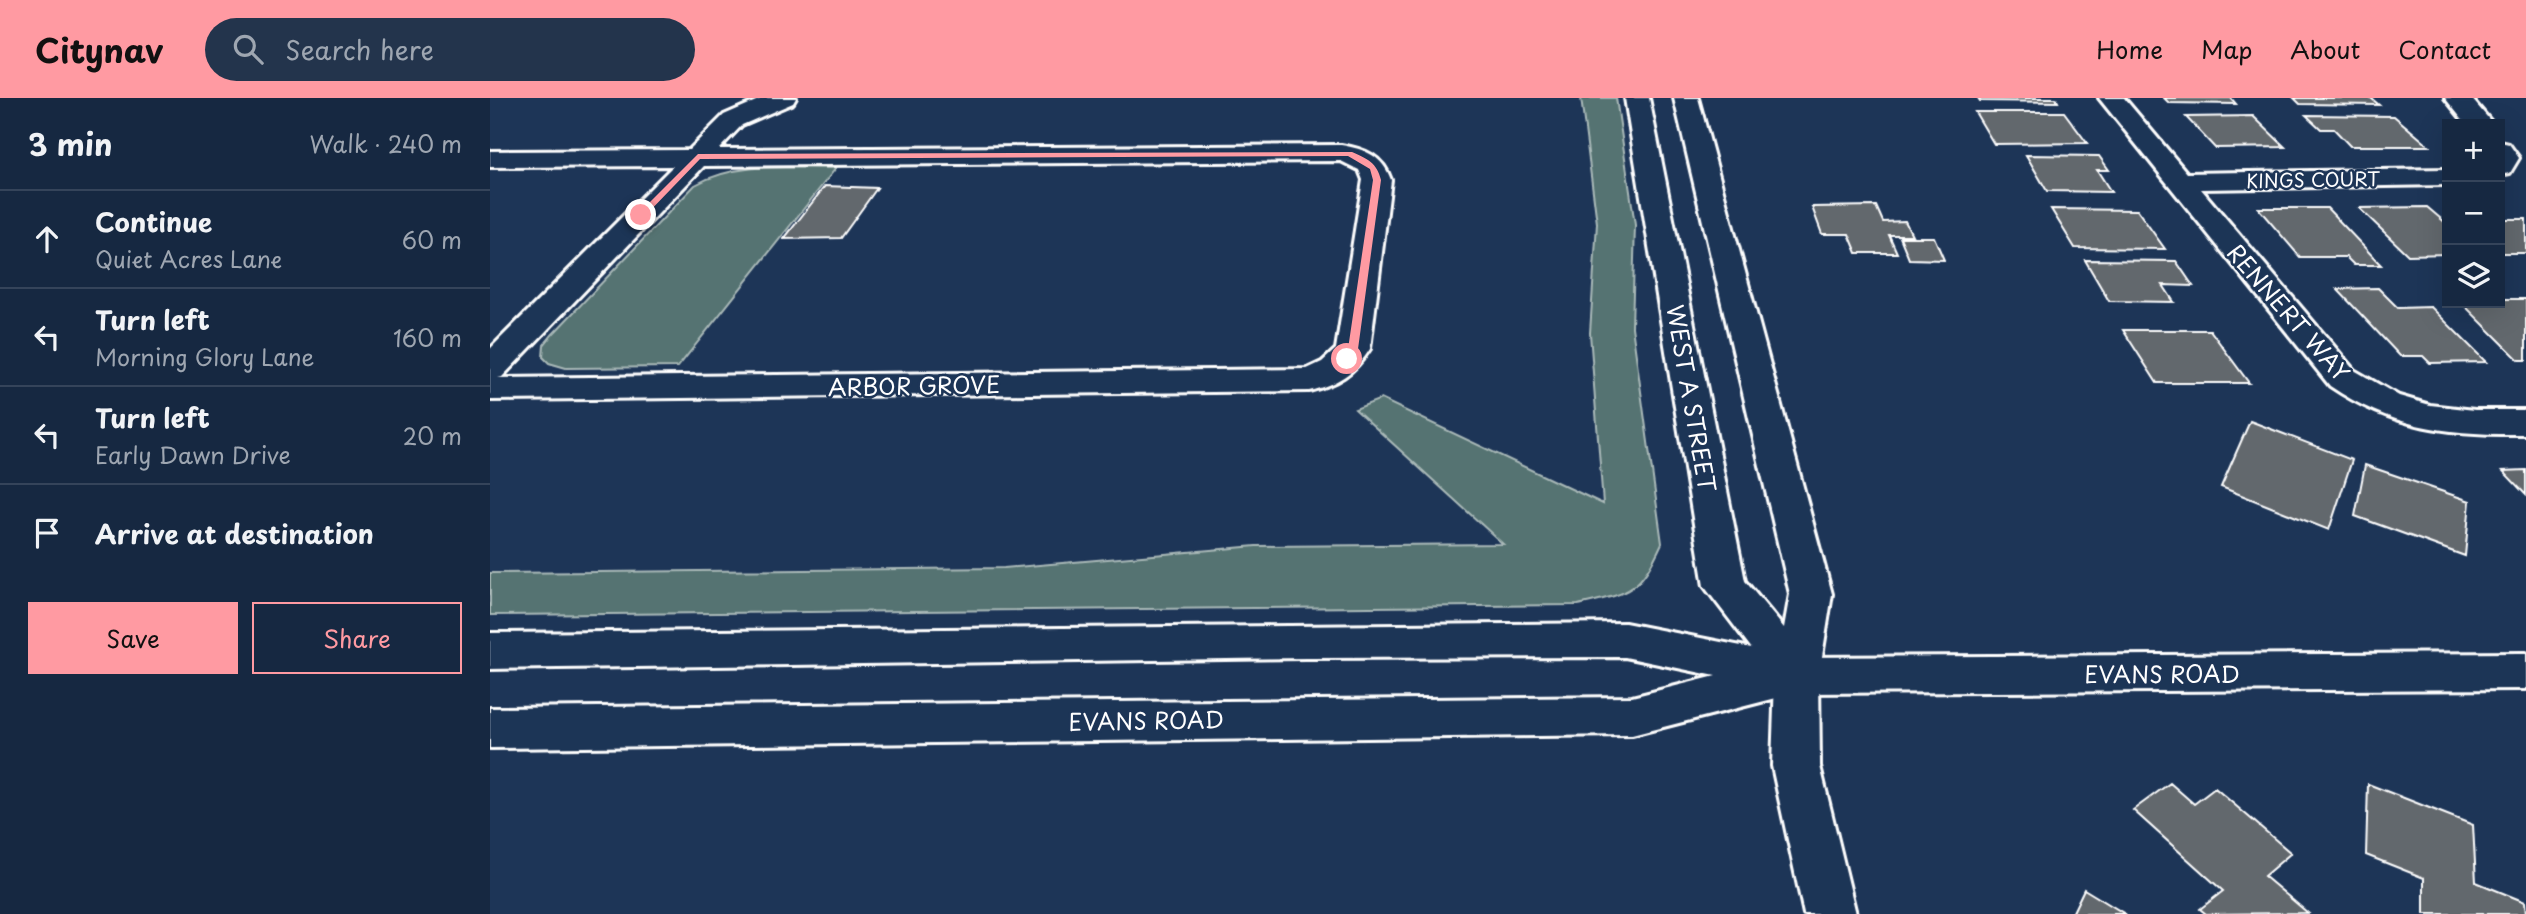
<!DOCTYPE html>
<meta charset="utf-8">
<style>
:root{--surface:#162841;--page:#23344c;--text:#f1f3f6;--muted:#9ea6b1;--line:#35445a;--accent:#ff9aa2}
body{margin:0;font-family:"Playpen Sans",sans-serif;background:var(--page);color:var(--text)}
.controls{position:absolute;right:21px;top:21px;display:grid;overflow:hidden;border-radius:0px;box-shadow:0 7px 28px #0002}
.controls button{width:63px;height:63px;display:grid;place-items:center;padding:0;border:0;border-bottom:2px solid var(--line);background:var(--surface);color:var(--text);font:35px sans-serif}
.stop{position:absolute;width:21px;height:21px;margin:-16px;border:5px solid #ff9aa2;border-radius:50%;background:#fff}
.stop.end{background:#ff9aa2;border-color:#fff;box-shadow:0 2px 7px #0008}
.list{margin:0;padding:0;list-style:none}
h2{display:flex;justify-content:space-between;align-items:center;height:91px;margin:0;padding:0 28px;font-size:30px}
h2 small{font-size:23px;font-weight:400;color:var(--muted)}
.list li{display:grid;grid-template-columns:46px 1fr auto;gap:21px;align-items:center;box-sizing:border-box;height:98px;padding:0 28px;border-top:2px solid var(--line)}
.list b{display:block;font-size:26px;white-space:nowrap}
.list p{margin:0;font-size:23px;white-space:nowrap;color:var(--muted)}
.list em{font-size:23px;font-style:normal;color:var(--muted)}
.actions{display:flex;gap:14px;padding:21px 28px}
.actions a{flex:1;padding:16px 0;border:2px solid var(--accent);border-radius:0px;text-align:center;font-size:24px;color:var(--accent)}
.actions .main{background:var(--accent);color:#111}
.icon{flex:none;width:38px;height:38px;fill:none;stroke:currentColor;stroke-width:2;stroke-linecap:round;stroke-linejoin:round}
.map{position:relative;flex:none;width:2036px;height:816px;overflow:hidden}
header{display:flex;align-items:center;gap:42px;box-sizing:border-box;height:98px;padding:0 35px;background:var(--accent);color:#111}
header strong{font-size:33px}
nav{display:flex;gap:38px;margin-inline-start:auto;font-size:24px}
.search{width:490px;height:63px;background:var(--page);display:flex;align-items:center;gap:18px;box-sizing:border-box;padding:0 24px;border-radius:38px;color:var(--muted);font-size:26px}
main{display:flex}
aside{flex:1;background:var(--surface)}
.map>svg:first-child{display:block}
</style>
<header>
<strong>Citynav</strong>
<div class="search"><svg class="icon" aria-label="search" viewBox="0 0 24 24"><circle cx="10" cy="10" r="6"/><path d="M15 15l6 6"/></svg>Search here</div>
<nav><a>Home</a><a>Map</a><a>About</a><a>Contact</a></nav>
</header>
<main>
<aside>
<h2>3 min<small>Walk · 240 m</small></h2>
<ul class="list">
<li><svg class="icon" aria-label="ahead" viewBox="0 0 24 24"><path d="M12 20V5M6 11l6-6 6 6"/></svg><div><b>Continue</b><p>Quiet Acres Lane</p></div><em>60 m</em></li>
<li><svg class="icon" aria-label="left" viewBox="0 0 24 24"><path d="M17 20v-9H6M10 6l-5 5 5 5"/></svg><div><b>Turn left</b><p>Morning Glory Lane</p></div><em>160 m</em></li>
<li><svg class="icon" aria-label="left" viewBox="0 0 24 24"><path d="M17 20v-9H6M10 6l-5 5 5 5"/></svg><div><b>Turn left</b><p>Early Dawn Drive</p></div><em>20 m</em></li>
<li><svg class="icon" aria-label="arrive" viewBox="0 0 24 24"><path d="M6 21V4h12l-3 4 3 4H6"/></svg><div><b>Arrive at destination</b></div></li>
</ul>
<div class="actions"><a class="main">Save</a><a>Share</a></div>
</aside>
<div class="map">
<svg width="2036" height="816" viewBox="0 0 2036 816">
<rect width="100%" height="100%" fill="#1d3557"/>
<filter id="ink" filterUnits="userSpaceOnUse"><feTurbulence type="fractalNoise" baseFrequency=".0143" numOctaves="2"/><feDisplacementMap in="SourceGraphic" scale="14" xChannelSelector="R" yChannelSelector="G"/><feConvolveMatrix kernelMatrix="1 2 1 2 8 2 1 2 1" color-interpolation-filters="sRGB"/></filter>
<g filter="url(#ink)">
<path fill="#547372" stroke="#aab9b8" stroke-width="2" d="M1091,0H1126L1145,127L1142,229L1172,445C1149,495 1140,495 1088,507L0,517V475L514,470L766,448L1013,446L865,311L891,301L1113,406L1100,235L1107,125Z
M346,70L188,269L76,270L59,265L53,259L54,247L62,237L205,87C247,63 299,70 346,70Z"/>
<path fill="#62676d" stroke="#fff" stroke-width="2" d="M1488,0H1566L1568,4L1490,3Z
M1674,0H1741L1746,6L1679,5Z
M1804,0H1881L1889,7L1810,6Z
M1485,14H1574L1597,45L1504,46Z
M1816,17L1904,18L1939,48H1860L1844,31H1831Z
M1763,18L1795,49L1725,50L1696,19Z
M1536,57L1609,58L1619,72H1607L1621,94L1557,93Z
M335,88L387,90L351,140L294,141Z
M1386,108L1393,124L1415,123L1422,137H1399L1407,155H1367L1359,136H1332L1322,109Z
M1937,109L1957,126V156L1918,157L1869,110Z
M1768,110H1837L1891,167H1864L1856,159H1810Z
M1561,111L1647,112L1675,151L1585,150Z
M2010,121H2036V155H2010Z
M1410,139H1444L1454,162L1419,161Z
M1595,162L1686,163L1703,188L1673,187L1684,204L1619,203Z
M1888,190L1908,210L1941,209L1996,264L1940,265L1933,258H1910L1847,191Z
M2010,201H2036V262H2029L1972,205H2010Z
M1633,232H1720L1759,285H1667Z
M1760,323L1862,362L1839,432L1731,389Z
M1875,367L1980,403L1975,458L1865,418Z
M2036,372V397L2013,373Z
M1680,685L1704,706L1725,690L1801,755L1774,778L1818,815L1716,816L1710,811L1733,793L1643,712Z
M1878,686L1983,727L1986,784L2035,804L2036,816H1934V780L1876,757Z
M1594,791L1635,816H1582Z"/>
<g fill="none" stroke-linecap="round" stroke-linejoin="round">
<g stroke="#fff" stroke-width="6">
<path id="minor" d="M273,0H306L303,5L252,27L229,51L851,47C875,51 893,58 901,82L880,251C864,276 847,286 819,293L0,302V251L183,68L0,69V53L199,52L234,17ZM851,63L869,72L873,82L846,251L832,264L817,271L8,280L12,279L214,68Z
M1609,0H1634L1697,75L1957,71V87L1711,91L1864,272L1909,298L1940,307L1985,312H2036V336C1960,337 1904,331 1840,288Z
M1955,0H1981L2003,26H1976Z
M2010,44L2019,46L2029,60L2020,75L2010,77Z
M1135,525L1307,559L2036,555V591L1306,595L1142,637L0,650V610L1142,599L1226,578L1135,559L816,560L0,571V535Z"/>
</g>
<g stroke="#fff" stroke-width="6">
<path id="major" d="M1135,0H1159L1255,483L1294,530L1300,496L1184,0H1208L1342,496L1329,577L1330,668L1366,816H1314L1282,668L1285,581L1214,488Z"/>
</g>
<use href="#minor" fill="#1d3557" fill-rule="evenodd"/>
<use href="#major" fill="#1d3557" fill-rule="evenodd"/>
</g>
</g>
<path fill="#ff9aa2" d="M862,54C878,61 887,65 891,82L868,251L861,263L857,264L852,261L858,251L883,82L880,71L858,58L210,61L154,119L147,117L208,56Z"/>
<g text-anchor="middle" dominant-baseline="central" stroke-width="5" stroke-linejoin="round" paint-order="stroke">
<g font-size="19" fill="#fff" stroke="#1d3557">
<text transform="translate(1823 81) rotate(-1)">KINGS COURT</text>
</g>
<g font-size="23" fill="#fff" stroke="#1d3557">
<text transform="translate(1799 214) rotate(49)">RENNERT WAY</text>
<text transform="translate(424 287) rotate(-1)">ARBOR GROVE</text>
<text transform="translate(1202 300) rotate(80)">WEST A STREET</text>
<text x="1672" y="575">EVANS ROAD</text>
<text transform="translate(656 622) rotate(-1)">EVANS ROAD</text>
</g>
</g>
</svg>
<div class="controls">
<button>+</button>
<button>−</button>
<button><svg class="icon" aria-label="layers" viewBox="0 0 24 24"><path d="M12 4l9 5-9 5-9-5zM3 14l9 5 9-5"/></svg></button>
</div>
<div class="stop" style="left:857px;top:261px"></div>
<div class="stop end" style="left:151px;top:117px"></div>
</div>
</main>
